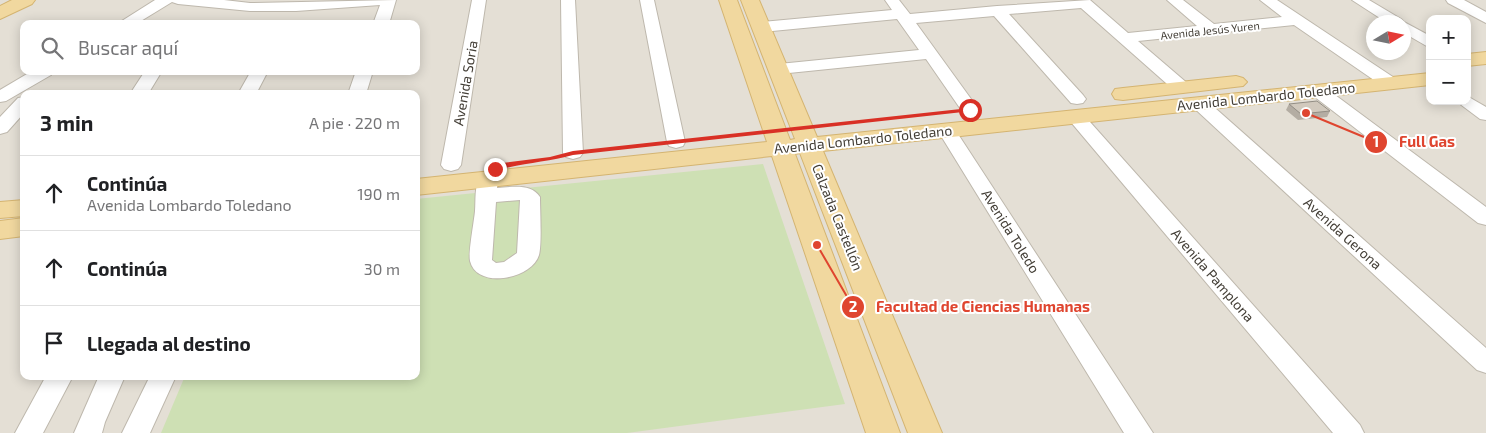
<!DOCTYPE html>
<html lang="es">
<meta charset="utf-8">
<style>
:root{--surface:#fff;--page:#f2f2f2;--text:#202124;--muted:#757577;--line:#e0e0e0}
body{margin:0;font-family:"Exo 2",sans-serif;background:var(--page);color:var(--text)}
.controls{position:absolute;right:15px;top:15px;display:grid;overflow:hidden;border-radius:10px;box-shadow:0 2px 12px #0003}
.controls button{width:45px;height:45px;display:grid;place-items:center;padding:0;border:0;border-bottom:1px solid var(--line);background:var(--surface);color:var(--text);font:25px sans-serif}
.compass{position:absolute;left:1366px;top:15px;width:45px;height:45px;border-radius:50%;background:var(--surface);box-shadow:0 2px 12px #0003;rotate:80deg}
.stop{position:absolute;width:15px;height:15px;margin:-11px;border:4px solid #d93025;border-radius:50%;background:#fff}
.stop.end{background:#d93025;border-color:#fff;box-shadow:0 1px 5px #0008}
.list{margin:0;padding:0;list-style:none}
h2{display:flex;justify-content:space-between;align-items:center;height:65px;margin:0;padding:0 20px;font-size:21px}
h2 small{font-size:16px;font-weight:400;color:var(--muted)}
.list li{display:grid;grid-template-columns:32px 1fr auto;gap:15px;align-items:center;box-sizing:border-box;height:75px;padding:0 20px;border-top:1px solid var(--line)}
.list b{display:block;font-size:19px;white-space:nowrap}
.list p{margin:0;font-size:16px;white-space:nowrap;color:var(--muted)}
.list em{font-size:16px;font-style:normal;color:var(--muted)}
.icon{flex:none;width:28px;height:28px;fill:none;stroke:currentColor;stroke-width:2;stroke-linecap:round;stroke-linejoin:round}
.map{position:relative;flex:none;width:1486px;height:433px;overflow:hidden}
.search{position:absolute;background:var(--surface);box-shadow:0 2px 12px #0003;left:20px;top:20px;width:400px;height:55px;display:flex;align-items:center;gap:12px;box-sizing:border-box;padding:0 18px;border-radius:10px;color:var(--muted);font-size:19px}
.panel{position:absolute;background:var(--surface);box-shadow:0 2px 12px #0003;left:20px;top:90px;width:400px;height:290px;border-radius:10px}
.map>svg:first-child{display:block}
</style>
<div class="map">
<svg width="1486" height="433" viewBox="0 0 1486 433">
<rect width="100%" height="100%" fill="#f1ede6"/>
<path fill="#e4dfd5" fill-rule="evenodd" d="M0,0H1486V433H0ZM1430,19H1467V101H1430ZM1374,22H1404V52H1374ZM24,24H416V71H24ZM24,94H416V376H24Z"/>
<path fill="#cee0b4" d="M763,164L845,404L627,433H161L185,376H416V199Z"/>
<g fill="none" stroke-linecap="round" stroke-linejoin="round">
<g stroke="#beb8ad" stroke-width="2">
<path id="minor" d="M155,0H224L250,3L396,0L389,24H373L380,5L296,11H250L178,4L172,2L136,24H117Z
M472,0H486L461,165L458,169L451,171L444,169L441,165Z
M561,0H575L583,153L580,157L573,159L566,157L563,153Z
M640,0H654L685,142L683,146L676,148L669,146L667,142Z
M885,0H899L910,14L997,6L1090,0L1128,33L1197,26L1167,0H1183L1214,24L1282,17L1260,0H1277L1396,79L1399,83L1396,87L1390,88L1384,87L1294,25L1138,41L1187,83L1190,87L1187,91L1181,92L1175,91L1081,8L1009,14L1083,95L1086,99L1083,103L1077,104L1071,103L994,16L916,23L979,110L976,114L970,115L964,114L926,59L779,74L773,73L771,69L773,65L779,64L919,50L897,19L761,32L756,30L753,27L756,24L761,22L892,10Z
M1352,0H1369L1401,19L1404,22H1386Z
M1446,0H1464L1486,12V23L1448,3Z
M1403,22H1404L1430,36V48L1404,33Z
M32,71H53L51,75L6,101L0,102V90Z
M145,71H162L148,94H130Z
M251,71H268L256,94H238Z
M356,71H373L366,94H348Z
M1317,85L1323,86L1486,207V225L1478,223L1311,94L1308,90L1311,86Z
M1467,96L1486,107V120L1480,119L1456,101H1467Z
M24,97V113L7,132L0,134V117L18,98Z
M1200,99L1206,100L1486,348V373L1477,370L1194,108L1191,104L1194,100Z
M1076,112L1082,113L1360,425L1364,433H1333L1070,121L1067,117L1070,113Z
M947,125L954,127L956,131L1153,433H1124L938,131L940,127Z
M488,173L495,175L498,179L497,188C512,187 531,183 540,197C540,210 542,244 539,255C532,279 477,290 470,261C468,253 474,222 475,211C476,200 474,185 481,175ZM520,200L517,253L504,262L496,263L492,260L496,202Z
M46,376H73L43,433H15Z
M99,376H125L105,422L102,433H74Z
M150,376H176L150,433H122Z"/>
</g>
<g stroke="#d4b471" stroke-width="2">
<path id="major" d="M12,0H35L32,4L0,19V6Z
M719,0H737L790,140L795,139L741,0H759L817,137L1430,73V85L823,151L942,433H908L800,153L795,154L900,433H866L772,156L416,195V179L767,142Z
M1486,52V64L1467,66V54Z
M1236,76L1243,78L1247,82L1243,86L1123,100L1115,99L1112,94L1115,89L1123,88Z
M24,200V216L0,218V202Z
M24,218V236L0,239V221Z"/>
</g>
<use href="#minor" fill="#fff" fill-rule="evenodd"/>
<use href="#major" fill="#f1d89f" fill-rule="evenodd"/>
</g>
<path fill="#b4ada3" d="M1289,104L1330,111L1327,117L1298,120L1286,110Z"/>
<path fill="#d1c9bd" stroke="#928d84" d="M1317,101L1330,111L1301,114L1289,104Z"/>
<path fill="#d93025" d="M970,108L972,109V111L573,155C548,162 521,163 495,171L492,169L503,163L550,157L573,151Z"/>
<g text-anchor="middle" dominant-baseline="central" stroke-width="4" stroke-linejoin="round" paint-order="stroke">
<g font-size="11" fill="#433e36" stroke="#fff">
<text transform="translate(1210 30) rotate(-6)">Avenida Jesús Yuren</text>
</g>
<g font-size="14" fill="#433e36" stroke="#fff">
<text transform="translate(465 83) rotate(-80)">Avenida Soria</text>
<text transform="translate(1266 96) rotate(-6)">Avenida Lombardo Toledano</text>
<text transform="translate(863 139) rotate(-6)">Avenida Lombardo Toledano</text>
<text transform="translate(838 217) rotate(68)">Calzada Castellón</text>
<text transform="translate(1011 231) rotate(58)">Avenida Toledo</text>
<text transform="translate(1343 233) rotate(42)">Avenida Gerona</text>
<text transform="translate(1213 275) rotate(49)">Avenida Pamplona</text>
</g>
</g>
<path fill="none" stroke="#df452f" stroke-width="2" d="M1306 113L1376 142M817 245L853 307"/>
<g fill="#df452f" stroke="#fff" stroke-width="2">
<circle cx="1306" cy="113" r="5"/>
<circle cx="817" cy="245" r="5"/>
<circle cx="1376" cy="142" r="12"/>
<circle cx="853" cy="307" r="12"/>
</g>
<g font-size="15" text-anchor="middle" font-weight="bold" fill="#fff">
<text x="1376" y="147">1</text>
<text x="853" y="312">2</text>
</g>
<g font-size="15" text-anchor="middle" font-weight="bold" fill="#df452f" stroke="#fff" stroke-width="4" stroke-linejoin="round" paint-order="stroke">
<text x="1427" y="147">Full Gas</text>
<text x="983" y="312">Facultad de Ciencias Humanas</text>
</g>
</svg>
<div class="controls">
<button>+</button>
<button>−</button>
</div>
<svg class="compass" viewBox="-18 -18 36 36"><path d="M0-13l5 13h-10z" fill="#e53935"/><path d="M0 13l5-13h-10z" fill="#757577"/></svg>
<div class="stop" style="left:970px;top:110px"></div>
<div class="stop end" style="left:495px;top:169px"></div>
<div class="search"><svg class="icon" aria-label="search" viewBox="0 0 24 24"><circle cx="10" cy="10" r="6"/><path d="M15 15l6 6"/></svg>Buscar aquí</div>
<section class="panel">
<h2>3 min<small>A pie · 220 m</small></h2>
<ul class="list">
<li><svg class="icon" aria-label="ahead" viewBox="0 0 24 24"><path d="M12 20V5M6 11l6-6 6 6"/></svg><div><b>Continúa</b><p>Avenida Lombardo Toledano</p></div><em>190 m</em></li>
<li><svg class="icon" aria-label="ahead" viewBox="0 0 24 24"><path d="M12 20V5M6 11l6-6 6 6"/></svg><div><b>Continúa</b></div><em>30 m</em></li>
<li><svg class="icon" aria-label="arrive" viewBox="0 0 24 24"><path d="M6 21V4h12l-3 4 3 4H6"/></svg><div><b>Llegada al destino</b></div></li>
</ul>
</section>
</div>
